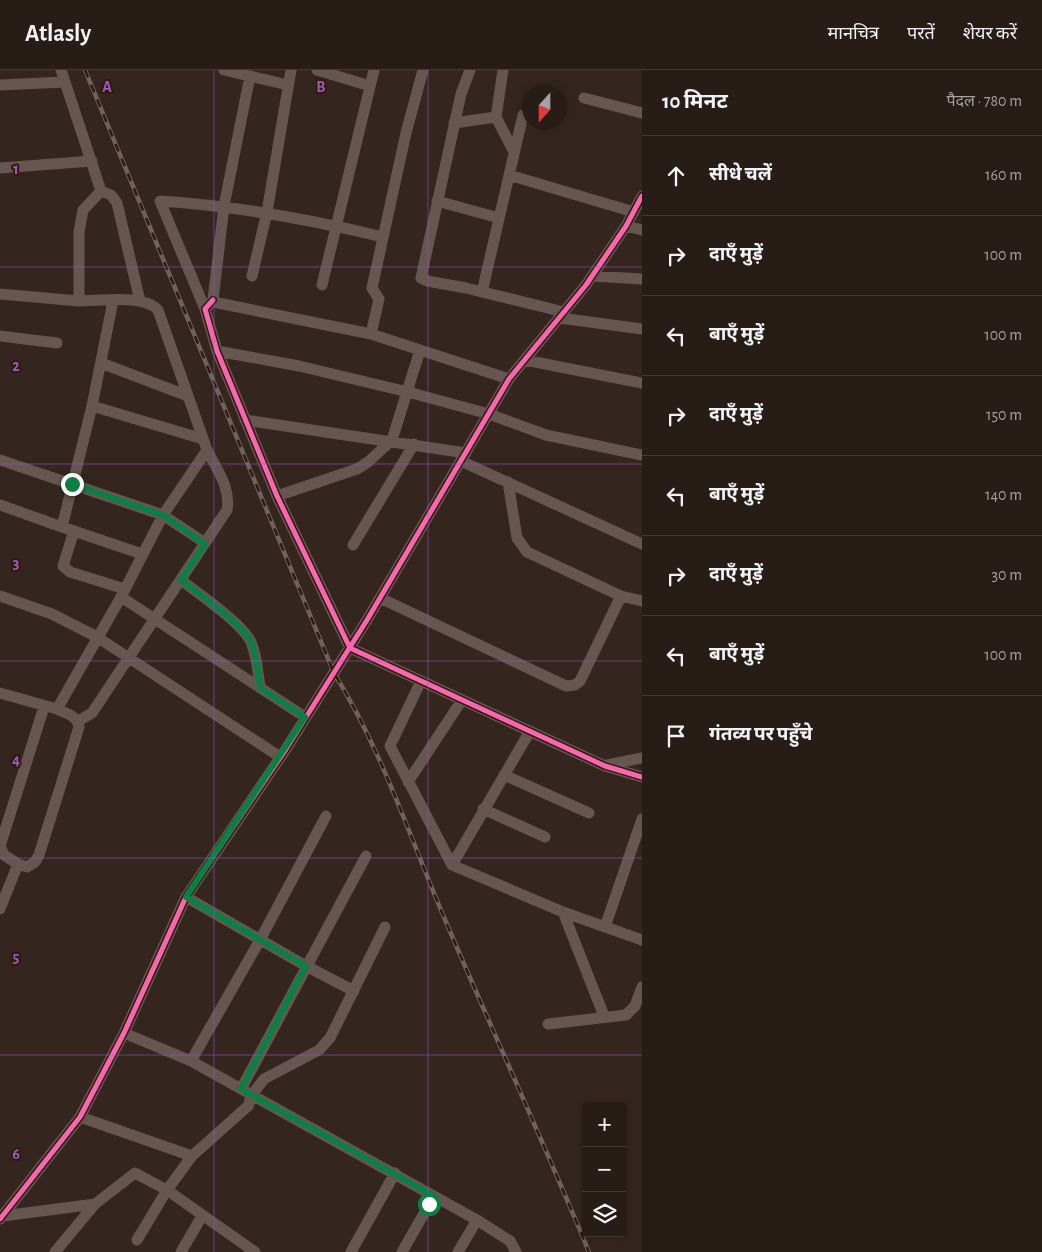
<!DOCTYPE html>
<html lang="hi">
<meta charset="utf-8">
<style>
:root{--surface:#271c16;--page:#332923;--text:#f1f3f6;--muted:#a4a1a1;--line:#433a35}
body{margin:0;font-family:"Alegreya Sans","Noto Sans Devanagari",sans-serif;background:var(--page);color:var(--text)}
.controls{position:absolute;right:15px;bottom:15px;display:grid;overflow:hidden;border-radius:5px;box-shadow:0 2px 8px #0003}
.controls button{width:45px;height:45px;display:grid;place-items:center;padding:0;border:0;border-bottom:1px solid var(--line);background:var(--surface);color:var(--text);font:25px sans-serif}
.compass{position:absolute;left:522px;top:15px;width:45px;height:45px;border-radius:50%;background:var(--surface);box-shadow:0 2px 8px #0003;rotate:201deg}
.stop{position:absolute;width:15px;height:15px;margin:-11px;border:4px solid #0b8043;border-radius:50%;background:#fff}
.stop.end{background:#0b8043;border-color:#fff;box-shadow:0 1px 5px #0008}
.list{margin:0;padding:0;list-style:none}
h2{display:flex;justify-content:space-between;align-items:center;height:65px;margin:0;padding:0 20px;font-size:21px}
h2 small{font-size:16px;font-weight:400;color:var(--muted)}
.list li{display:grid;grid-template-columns:32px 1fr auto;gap:15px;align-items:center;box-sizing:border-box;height:80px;padding:0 20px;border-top:1px solid var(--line)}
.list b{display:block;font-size:19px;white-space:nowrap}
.list em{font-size:16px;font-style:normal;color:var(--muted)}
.icon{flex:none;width:28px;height:28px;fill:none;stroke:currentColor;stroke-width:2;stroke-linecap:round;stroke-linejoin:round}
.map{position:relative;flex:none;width:642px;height:1182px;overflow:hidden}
header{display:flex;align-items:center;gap:30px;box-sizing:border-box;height:70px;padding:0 25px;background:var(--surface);border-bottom:1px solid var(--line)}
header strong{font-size:24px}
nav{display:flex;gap:28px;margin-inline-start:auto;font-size:18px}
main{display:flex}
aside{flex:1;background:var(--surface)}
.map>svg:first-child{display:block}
</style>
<header>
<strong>Atlasly</strong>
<nav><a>मानचित्र</a><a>परतें</a><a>शेयर करें</a></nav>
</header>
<main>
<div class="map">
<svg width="642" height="1182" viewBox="0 0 642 1182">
<rect width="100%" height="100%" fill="#34261e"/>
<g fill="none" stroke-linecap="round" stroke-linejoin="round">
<path stroke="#665551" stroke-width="11" d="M224,0L288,15
M317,0L370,16
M470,0L461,24L421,208L427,211L466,218L564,242
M250,6L224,136L213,230L218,233L371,264L509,309
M0,15L65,12
M584,28L642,43
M496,47L503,0
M454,53L496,47L514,82
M0,98L92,91
M509,105L634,142
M101,121L111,125L117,133L140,231
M437,131L499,148
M626,156L642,160
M252,206L267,142L291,0
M592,206L642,209
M322,215L374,0
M482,222L523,45
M0,224L79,231V162L83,140L101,121L61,0
M213,230L205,239L217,281L277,426L350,578L605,696L642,707
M79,231C100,231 144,224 158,240L207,380L163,445L121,527
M113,231L92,336L62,457L74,461L63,496L70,502L125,519
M205,239L160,131C236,136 309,149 383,167
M560,248L642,259
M371,264L379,229L372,218L406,63L423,0
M0,266L57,273
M217,281L299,296L408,322L489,344L546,365L642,385
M525,290L642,313
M101,293L188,326
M92,336L203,369
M245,350L466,383
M0,390L163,445L205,473
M461,391L642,474
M508,412L517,468L527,482L621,526
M277,426L357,399L368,392L392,370L420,280
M0,435L62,457
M74,461L142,484
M353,475L414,374
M181,510C199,524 242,553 251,572C257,586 258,603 260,618
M0,526L52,544L97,567L280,687
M380,528L566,616L575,615L580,611L621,526L642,531
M421,611L390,676L452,795L563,842L642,870
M0,623L57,639L121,527L305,647
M78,651L92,643L227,440C231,418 217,400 207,380
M607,695L642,688
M504,705L589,743
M408,712L462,630
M483,739L545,767
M18,794L27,797L35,792L39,785L79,657C78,646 67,644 57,639
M452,795L530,661
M186,827L306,896L354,921
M0,839L18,794L4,785L0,776L44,637
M563,842L604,946
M385,857L330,968L319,980L264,1009L252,1025L477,1150L510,1171L516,1182
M605,857L642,749
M548,954L626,945L635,936L642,917
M124,963L191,991L252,1025L248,1036L192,1086L167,1120L255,1182
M191,991L260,870L326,746
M241,1019L366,786
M80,1047L192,1086
M95,1134L135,1103L167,1120L137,1170
M3,1146L95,1134L55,1182
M0,1149L80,1047L124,963L186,827L286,679L367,550L509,309L586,215L626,156L642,126
M181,1182L202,1146
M351,1182L395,1103
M402,1182L434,1126
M458,1182L477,1150"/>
<g stroke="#6f615c" stroke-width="4.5">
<path id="rail" d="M85,0L334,603C382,680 410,768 446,852C493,962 543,1071 589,1182"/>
</g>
<use href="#rail" stroke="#33190b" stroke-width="2.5" stroke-dasharray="8" stroke-linecap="butt"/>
<g stroke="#33190b" stroke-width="8">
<path id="cycleway" d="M213,230L205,239L217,281L277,426L350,578L605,696L642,707
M0,1149L80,1047L124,963L186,827L286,679L367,550L509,309L586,215L626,156L642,126"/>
</g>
<use href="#cycleway" stroke="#f766af" stroke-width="5"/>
</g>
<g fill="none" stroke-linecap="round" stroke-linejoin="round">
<path stroke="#0b8043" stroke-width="6" d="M72,414L163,445L205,474L181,510C199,524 241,553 251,572C257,586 258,603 260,618L305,647L186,827L306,896L241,1019L434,1126L429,1134"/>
</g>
<path fill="none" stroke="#9a5ac6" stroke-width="1" stroke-opacity="0.55" d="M214,0V1182M428,0V1182M0,197H642M0,394H642M0,591H642M0,788H642M0,985H642"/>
<g font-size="16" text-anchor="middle" font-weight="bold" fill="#9a5ac6" stroke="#33190b" stroke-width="4" stroke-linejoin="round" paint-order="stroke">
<text x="107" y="22">A</text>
<text x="321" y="22">B</text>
<text x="16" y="104">1</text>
<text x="16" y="301">2</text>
<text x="16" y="498">3</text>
<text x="16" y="695">4</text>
<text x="16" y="892">5</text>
<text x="16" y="1089">6</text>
</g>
</svg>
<div class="controls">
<button>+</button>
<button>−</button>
<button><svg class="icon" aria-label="layers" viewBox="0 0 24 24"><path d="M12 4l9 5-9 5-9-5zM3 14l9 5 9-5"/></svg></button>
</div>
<svg class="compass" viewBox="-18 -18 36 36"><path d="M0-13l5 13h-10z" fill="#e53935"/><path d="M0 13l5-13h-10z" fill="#a4a1a1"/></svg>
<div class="stop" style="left:429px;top:1134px"></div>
<div class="stop end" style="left:72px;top:414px"></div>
</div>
<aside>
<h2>10 मिनट<small>पैदल · 780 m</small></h2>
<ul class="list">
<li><svg class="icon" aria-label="ahead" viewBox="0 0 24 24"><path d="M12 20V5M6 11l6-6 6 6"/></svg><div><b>सीधे चलें</b></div><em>160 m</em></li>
<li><svg class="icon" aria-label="right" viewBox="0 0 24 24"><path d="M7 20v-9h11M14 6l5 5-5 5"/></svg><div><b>दाएँ मुड़ें</b></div><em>100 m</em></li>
<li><svg class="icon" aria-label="left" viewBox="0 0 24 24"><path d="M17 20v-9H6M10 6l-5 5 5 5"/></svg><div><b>बाएँ मुड़ें</b></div><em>100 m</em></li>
<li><svg class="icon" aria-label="right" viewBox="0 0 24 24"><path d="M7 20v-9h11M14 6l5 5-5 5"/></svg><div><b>दाएँ मुड़ें</b></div><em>150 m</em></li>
<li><svg class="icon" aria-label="left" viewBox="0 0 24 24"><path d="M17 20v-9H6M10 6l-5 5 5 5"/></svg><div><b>बाएँ मुड़ें</b></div><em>140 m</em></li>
<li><svg class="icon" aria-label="right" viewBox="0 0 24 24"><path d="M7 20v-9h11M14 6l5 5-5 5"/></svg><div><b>दाएँ मुड़ें</b></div><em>30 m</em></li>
<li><svg class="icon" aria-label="left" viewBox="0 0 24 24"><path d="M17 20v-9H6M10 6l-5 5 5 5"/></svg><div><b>बाएँ मुड़ें</b></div><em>100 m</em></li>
<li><svg class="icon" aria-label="arrive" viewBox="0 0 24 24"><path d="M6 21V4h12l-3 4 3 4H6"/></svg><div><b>गंतव्य पर पहुँचे</b></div></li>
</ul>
</aside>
</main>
